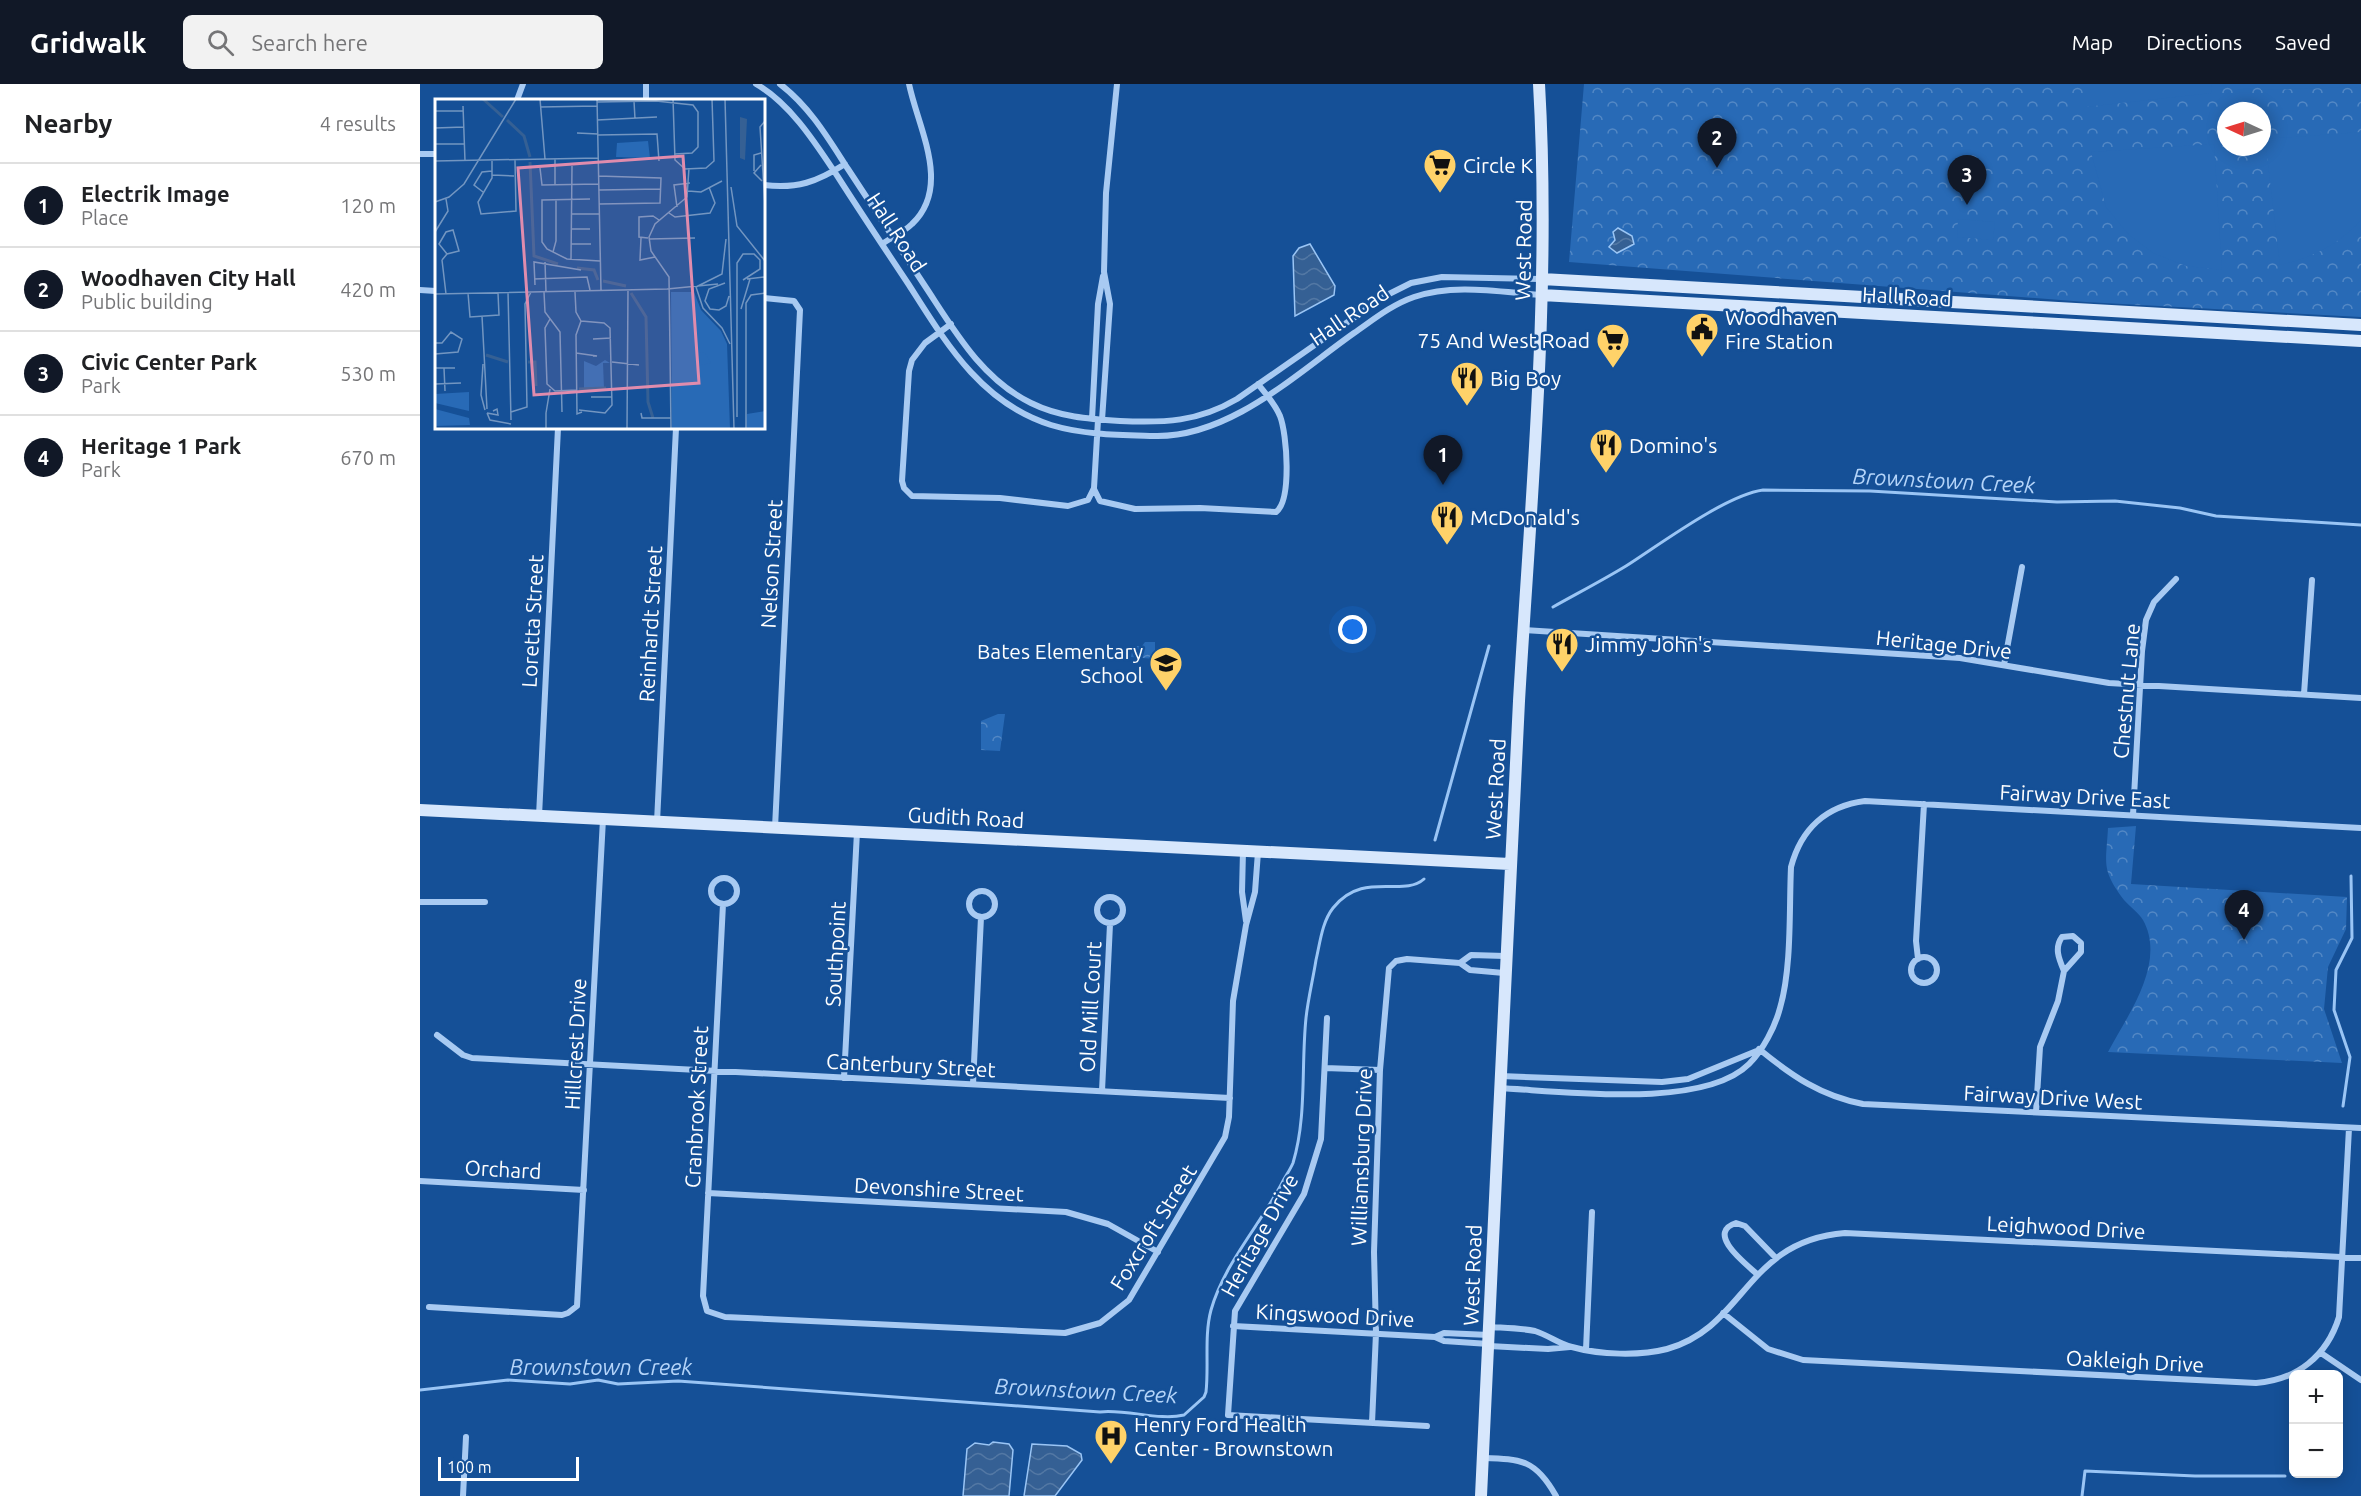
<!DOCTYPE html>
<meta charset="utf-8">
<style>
:root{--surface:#fff;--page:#f2f2f2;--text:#202124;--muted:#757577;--line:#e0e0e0;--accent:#111827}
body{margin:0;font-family:Ubuntu,sans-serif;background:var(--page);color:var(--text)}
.controls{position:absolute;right:18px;bottom:18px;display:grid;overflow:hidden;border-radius:9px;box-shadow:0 3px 15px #0003}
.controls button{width:54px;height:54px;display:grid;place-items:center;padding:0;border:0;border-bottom:2px solid var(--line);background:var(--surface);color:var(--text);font:30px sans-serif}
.compass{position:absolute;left:1797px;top:18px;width:54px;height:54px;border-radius:50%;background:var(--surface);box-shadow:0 3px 15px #0003;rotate:274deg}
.scale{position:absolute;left:18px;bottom:15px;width:141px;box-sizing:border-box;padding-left:6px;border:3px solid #fff;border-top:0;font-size:16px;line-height:21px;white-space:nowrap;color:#fff;-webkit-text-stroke:4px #155097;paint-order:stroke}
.you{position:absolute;left:933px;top:546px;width:21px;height:21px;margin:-15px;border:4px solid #fff;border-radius:50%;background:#1a73e8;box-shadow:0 0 0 9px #1a73e833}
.badge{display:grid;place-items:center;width:39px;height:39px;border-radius:50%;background:var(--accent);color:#fff;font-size:20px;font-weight:700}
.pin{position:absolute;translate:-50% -50px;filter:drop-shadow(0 2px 3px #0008)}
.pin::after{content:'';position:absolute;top:32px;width:21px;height:18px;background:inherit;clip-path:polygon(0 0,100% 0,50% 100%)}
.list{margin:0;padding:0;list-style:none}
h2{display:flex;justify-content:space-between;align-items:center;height:78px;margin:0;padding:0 24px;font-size:26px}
h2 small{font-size:20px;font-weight:400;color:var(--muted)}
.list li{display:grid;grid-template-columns:39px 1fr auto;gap:18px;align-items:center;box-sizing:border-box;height:84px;padding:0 24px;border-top:2px solid var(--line)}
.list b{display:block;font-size:22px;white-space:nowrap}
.list p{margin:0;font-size:20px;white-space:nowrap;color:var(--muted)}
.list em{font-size:20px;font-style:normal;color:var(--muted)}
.icon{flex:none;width:33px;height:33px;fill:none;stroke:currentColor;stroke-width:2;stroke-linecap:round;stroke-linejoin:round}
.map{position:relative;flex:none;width:1941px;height:1412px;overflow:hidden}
header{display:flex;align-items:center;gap:36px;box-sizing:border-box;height:84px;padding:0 30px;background:var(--accent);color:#fff}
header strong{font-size:28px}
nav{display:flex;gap:33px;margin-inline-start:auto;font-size:21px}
.search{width:420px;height:54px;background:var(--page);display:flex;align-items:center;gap:15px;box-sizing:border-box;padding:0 21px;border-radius:9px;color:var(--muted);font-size:22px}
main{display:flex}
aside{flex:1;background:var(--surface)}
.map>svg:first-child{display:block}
</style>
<header>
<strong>Gridwalk</strong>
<div class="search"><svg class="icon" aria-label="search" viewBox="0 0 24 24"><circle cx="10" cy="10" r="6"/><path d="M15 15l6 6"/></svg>Search here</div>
<nav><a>Map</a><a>Directions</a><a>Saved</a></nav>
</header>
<main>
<aside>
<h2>Nearby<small>4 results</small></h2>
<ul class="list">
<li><span class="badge">1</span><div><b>Electrik Image</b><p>Place</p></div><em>120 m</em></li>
<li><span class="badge">2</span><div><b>Woodhaven City Hall</b><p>Public building</p></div><em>420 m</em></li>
<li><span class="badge">3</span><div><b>Civic Center Park</b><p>Park</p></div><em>530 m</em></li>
<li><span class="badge">4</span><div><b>Heritage 1 Park</b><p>Park</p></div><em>670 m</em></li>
</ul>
</aside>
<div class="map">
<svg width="1941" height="1412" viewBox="0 0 1941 1412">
<defs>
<pattern id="park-crowns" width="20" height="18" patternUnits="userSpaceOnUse" patternTransform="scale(1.5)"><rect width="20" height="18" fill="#286ab6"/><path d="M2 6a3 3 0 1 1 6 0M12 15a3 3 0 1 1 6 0" fill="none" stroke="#5388c5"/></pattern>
<pattern id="water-waves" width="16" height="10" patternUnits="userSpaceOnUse" patternTransform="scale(1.5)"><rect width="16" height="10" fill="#356094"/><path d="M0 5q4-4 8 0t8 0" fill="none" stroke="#5378a4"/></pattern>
</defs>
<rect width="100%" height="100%" fill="#155097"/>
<path fill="url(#park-crowns)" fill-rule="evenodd" d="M1164,0H1941V233L1666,218L1149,178ZM1806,27H1842V63H1806Z
M725,558H735V575L711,573L713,562H722Z
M578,630H585L580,667L561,666V637Z
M1716,742L1711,800L1927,813L1926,845L1908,883L1904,925L1922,979L1688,968C1707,932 1747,879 1723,836C1719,829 1710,823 1704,816C1681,785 1686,781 1688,744Z"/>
<path fill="#286ab6" d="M1665,0H1791L1792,9L1665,23Z
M1841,0H1941V3L1841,6Z
M1941,48V136C1918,161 1892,174 1860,181L1845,55Z
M1794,60L1802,186L1766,182L1733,169L1709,151L1686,123L1671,68Z
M1538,135L1575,138L1573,156L1537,153Z"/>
<path fill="url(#water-waves)" stroke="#9ac5f5" stroke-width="1.5" d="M1198,144L1212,152L1214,160L1197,169L1189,163L1195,156L1193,148Z
M890,160L915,202L914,211L875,232L873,172L879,164Z
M573,1358L589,1360L593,1366L589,1412H543L547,1365L555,1359L569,1361Z
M612,1360L647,1362L661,1370L662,1376L635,1412H604Z"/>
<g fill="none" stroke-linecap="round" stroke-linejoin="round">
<path stroke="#9ac5f5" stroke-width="3" d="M1133,523C1158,509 1183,496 1206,482C1239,461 1306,411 1343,406L1450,407L1637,418L1695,417L1760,424L1796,432L1941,441
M1015,756L1069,562
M1923,1022L1930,973L1914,926L1916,886L1932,854L1931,792
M0,1306L88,1296L150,1300L178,1296L198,1300L258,1297L680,1328C707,1325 739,1337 764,1331L784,1313L786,1308C789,1282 784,1252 791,1226C804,1180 840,1141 862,1099C865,1093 870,1086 873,1079C887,1033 881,982 886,934C888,915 893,895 896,876C900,859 902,838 913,824C943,786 983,814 1004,795
M1662,1412L1665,1387L1775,1392H1865"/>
<path stroke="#a8caf2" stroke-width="6" d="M336,0C371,20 396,60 418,93C441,129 465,165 489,201C526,259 561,319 631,341C664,351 700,351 734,352C809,354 876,290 934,249C953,236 971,221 994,213C1034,199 1080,208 1122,211
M360,0C390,23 408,54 428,85C453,123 478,161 503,199C533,244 560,294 611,319C639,333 669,335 700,337C744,339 778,338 817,315L965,212L991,199L1022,193L1122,195
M97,16L103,0
M226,16V0
M0,70H16
M344,101C377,105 397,98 425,80
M462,160C472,153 484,148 492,140C532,102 498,44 489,0
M0,206L16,207
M344,214L374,217L380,226L355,744
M531,240L505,259L492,276L489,287L482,397L484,404L492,412L580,414L648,422L668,416L674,404L678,336
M672,335L678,220L683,192
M682,336L690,220L684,188L686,109L697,0
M674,405L680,417L715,425L780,424L856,428C872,416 867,350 860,332C855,320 846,310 838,300
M1104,546L1540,574L1689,599L1941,614
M1584,581L1602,483
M1884,610L1892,496
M1713,731L1722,567L1726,536L1734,518L1756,495
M119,732L138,344
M237,738L256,344
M823,767L822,808L826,837
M291 807a13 13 0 1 1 26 0a13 13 0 1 1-26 0Z
M549 820a13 13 0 1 1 26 0a13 13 0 1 1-26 0Z
M677 826a13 13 0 1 1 26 0a13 13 0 1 1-26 0Z
M0,818H65
M303,820L283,1212L287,1227L305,1233L645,1249L680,1239L709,1216L805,1053L809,1033L813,917L826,841L835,808L838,768
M1491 886a13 13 0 1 1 26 0a13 13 0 1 1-26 0Z
M1498,875L1496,857L1504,720
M1040,879L1051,871L1085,872
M907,934L901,1055L884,1110L815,1227L808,1331L1007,1342
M17,951L43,971L52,974L810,1014
M1339,965C1372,992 1401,1012 1443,1020L1941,1044
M905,984L960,986
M1080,992L1242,998L1268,995L1339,966
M424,994L437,748
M553,1000L561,833
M1079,1004C1141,1007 1283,1026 1329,980C1343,966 1355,943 1360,924C1372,883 1369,825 1371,783C1381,745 1406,722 1445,717L1941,744
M682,1007L690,840
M1616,1028L1620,963L1638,917L1644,887L1661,868V859L1653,852L1642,853C1634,864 1639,875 1644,887
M0,1097L164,1106
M288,1109L646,1128L688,1140L738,1168
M1337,1190C1326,1180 1285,1149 1316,1139L1325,1142L1355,1173
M9,1223L142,1231L148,1229L157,1222L183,735
M1303,1229L1348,1265L1383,1276L1836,1299C1877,1296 1907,1272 1919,1233L1929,1044
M813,1242L1015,1253L1024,1249L1069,1251
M1069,1243C1085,1244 1100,1244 1115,1247C1128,1251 1139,1260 1152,1263C1180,1271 1220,1272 1247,1265C1326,1243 1325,1157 1425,1149L1941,1174
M1015,1253L1024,1257L1069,1260
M1069,1262L1128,1265L1150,1263
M1166,1266L1172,1128
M1901,1269L1941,1296
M952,1339L956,1249L954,1168L960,986L969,884L976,877L987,875L1040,879L1050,886L1084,889
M1063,1374C1102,1375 1116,1376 1136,1412
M43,1412L46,1353"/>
<path stroke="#d7e7fc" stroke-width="12" d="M1122,195L1941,241
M1122,211L1941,257
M0,726L1090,780
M1061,1412C1074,1147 1085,882 1099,617C1111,412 1131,206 1119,0"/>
</g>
<defs>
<g id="supermarket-pin" transform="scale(1.725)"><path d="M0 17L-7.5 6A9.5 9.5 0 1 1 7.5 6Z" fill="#ffd269" stroke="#155097"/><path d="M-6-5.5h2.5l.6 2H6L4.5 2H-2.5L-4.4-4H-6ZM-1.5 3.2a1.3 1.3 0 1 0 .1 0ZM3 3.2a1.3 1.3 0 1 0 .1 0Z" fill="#111"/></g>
<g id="civic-pin" transform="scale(1.725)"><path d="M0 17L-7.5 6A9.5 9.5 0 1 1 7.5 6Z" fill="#ffd269" stroke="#155097"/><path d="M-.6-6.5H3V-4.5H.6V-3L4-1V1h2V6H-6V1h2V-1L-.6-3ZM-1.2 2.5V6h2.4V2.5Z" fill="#111"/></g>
<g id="restaurant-pin" transform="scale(1.725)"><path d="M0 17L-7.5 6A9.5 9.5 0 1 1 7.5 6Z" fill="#ffd269" stroke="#155097"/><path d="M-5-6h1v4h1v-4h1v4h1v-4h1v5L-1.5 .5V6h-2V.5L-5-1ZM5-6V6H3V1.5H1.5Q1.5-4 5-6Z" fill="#111"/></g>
<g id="school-pin" transform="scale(1.725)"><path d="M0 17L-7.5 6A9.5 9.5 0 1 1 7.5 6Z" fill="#ffd269" stroke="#155097"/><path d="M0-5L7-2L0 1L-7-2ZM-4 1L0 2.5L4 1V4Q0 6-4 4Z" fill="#111"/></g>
<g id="hospital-pin" transform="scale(1.725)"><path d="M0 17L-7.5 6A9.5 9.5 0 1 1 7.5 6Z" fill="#ffd269" stroke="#155097"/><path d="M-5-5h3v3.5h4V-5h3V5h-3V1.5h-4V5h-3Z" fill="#111"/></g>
</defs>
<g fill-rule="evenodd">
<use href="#supermarket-pin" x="1020" y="81"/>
<use href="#civic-pin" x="1282" y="245"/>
<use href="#supermarket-pin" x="1193" y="256"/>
<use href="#restaurant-pin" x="1047" y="294"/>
<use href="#restaurant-pin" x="1186" y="361"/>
<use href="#restaurant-pin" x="1027" y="433"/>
<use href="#restaurant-pin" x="1142" y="560"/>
<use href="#school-pin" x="746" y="579"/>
<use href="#hospital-pin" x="691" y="1352"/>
</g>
<g text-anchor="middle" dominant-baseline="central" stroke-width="5" stroke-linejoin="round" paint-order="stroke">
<g font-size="21" fill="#fff" stroke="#155097" text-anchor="start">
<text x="1043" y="81">Circle K</text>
<text x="1305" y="233">Woodhaven<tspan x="1305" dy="24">Fire Station</tspan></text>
<text x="1170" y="256" text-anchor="end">75 And West Road</text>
<text x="1070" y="294">Big Boy</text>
<text x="1209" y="361">Domino's</text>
<text x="1050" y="433">McDonald's</text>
<text x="1165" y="560">Jimmy John's</text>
<text x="723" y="567" text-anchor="end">Bates Elementary<tspan x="723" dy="24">School</tspan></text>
<text x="714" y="1340">Henry Ford Health<tspan x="714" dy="24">Center - Brownstown</tspan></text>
</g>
<g font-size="21" fill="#fff" stroke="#155097">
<text transform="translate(477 148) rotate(57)">Hall Road</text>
<text transform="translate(1103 166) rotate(-89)">West Road</text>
<text transform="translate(1487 212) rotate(3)">Hall Road</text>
<text transform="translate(929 231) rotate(-34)">Hall Road</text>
<text transform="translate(351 480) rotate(-87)">Nelson Street</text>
<text transform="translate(112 537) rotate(-87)">Loretta Street</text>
<text transform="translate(230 540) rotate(-87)">Reinhardt Street</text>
<text transform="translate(1524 560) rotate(6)">Heritage Drive</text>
<text transform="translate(1706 607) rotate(-85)">Chestnut Lane</text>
<text transform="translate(1075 705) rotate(-87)">West Road</text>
<text transform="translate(1665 712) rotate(3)">Fairway Drive East</text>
<text transform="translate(546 733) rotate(3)">Gudith Road</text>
<text transform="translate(415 870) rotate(-87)">Southpoint</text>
<text transform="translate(670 923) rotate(-87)">Old Mill Court</text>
<text transform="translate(155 960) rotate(-87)">Hillcrest Drive</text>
<text transform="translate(491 981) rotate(3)">Canterbury Street</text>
<text transform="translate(1633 1013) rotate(3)">Fairway Drive West</text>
<text transform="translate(276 1023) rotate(-87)">Cranbrook Street</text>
<text transform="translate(941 1073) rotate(-88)">Williamsburg Drive</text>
<text transform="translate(83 1085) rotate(3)">Orchard</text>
<text transform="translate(519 1105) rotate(3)">Devonshire Street</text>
<text transform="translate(733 1143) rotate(-58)">Foxcroft Street</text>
<text transform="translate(1646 1143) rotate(3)">Leighwood Drive</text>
<text transform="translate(839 1151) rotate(-61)">Heritage Drive</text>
<text transform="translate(1052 1191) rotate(-88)">West Road</text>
<text transform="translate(915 1231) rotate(3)">Kingswood Drive</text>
<text transform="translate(1715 1277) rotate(3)">Oakleigh Drive</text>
</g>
<g font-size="22" font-style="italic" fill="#b4d4f9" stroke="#155097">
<text transform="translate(1524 396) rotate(3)">Brownstown Creek</text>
<text x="181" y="1282">Brownstown Creek</text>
<text transform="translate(666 1306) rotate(3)">Brownstown Creek</text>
</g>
</g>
<g transform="translate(15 15)">
<rect width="330" height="330" fill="#155097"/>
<path d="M330,312V330H310L312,315Z" fill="#286ab6"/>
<path d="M213,42L215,59L181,58L182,44ZM34,293V312L0,304V295ZM0,310L34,319L35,326L0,327Z" fill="#286ab6"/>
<path d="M236,193H259L266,211L286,232L292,245L295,330H237ZM170,261L175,264H168L169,289L149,290V262L161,267Z" fill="#286ab6"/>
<path d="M269,234H279V254H270L276,264L261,267L259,252L269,254Z" fill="#286ab6"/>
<path d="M305,18L312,20L310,61L305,59Z" fill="#356094"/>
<path fill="none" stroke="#356094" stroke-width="3" d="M48,0L68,18M72,21L89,37L95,58M95,63L99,157L123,165M142,169L159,171L163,181M168,182L191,187M196,194L211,218L213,303L218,319M51,256L73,263M93,263H100L101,287M144,290L171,289"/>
<path fill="none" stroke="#7396c1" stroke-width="1.5" d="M105,0L110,60M162,0L166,191M238,0L240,61L250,70L271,69L279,62L277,0M290,0L299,330M199,2L200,20M162,3L221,2L258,6L263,13V48L257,54L240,55M28,7L30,62M105,8L162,7M0,12H28M162,21L222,18M330,22L325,28L330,106M0,29L29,28M142,34L163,35M163,36L222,35L224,62M0,45H29M120,60V85M57,61V79L43,103L46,115L81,112L80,61M0,62L163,59M326,66L319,74L327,82M105,69L107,86L164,85M319,72V56L326,54M57,76L79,77M163,77L226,79L225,104L164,105M296,88L302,127L330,162M164,91L226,90M253,92L266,93L287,82M48,93L39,86L47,73L57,72M155,100L107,101V143L112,150L132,160L165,162M0,103L14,98L29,85L81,0M242,108L239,86L255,84M234,114L240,118L275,114L280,104L274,88M136,115H164M136,130H155M0,133L13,112L11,100M206,139L205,161L220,158M213,139L204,138V118L218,117L224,121M214,140L260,139M291,140L287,175L261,188L268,209L287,229L295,245M136,145H156M118,153L121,142V100M136,160L137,67M7,161L12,155L24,152L18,131L11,133L4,145L12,155M7,161L11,195M110,163L111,193M99,180L152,178L155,191M312,180L330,178M290,184L274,190L270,202L275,210L284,211L291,207L294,197M100,186L99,163L146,171M73,193L76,321M109,193L110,213L125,233L127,313M140,193L141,213L146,222M33,194L35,218L64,216L63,194M0,195L232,190L283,185M306,210L315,180M47,217L52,310M115,220L110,229L112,285L120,292L142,291M146,222L141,236L142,315L147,313M158,240L176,239M0,244H7L16,233L27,240L23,253L0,255M141,254L162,257H158M177,263L204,266M48,265L46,296L50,311M0,269H20M9,269L10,292M0,285L26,284M156,298H177M144,311L170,314L177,306L175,229L169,224L146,222M76,313L92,308L90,205L96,193M52,314L55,321L76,325M52,314L63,316L62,310L58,312M111,314L115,290M206,314L207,319H236M302,318V164L308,155H319L325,161V170L308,181M111,330V314V330M192,330L193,191M236,330L234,178L216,152L214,138L220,125L252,98L254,69M311,330V204L316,196L330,194"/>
<path fill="#e08cad" fill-opacity="0.15" stroke="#e08cad" stroke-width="3" d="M248,57L264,284L99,296L83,69Z"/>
<rect width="330" height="330" fill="none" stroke="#fff" stroke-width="3"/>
</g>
</svg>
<div class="controls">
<button>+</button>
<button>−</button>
</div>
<svg class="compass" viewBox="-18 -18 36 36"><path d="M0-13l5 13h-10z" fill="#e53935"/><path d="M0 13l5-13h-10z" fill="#757577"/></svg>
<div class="scale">100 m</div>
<div class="you"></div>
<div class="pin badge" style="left:1023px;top:401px">1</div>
<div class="pin badge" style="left:1297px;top:84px">2</div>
<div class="pin badge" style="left:1547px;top:121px">3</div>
<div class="pin badge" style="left:1824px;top:856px">4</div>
</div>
</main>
